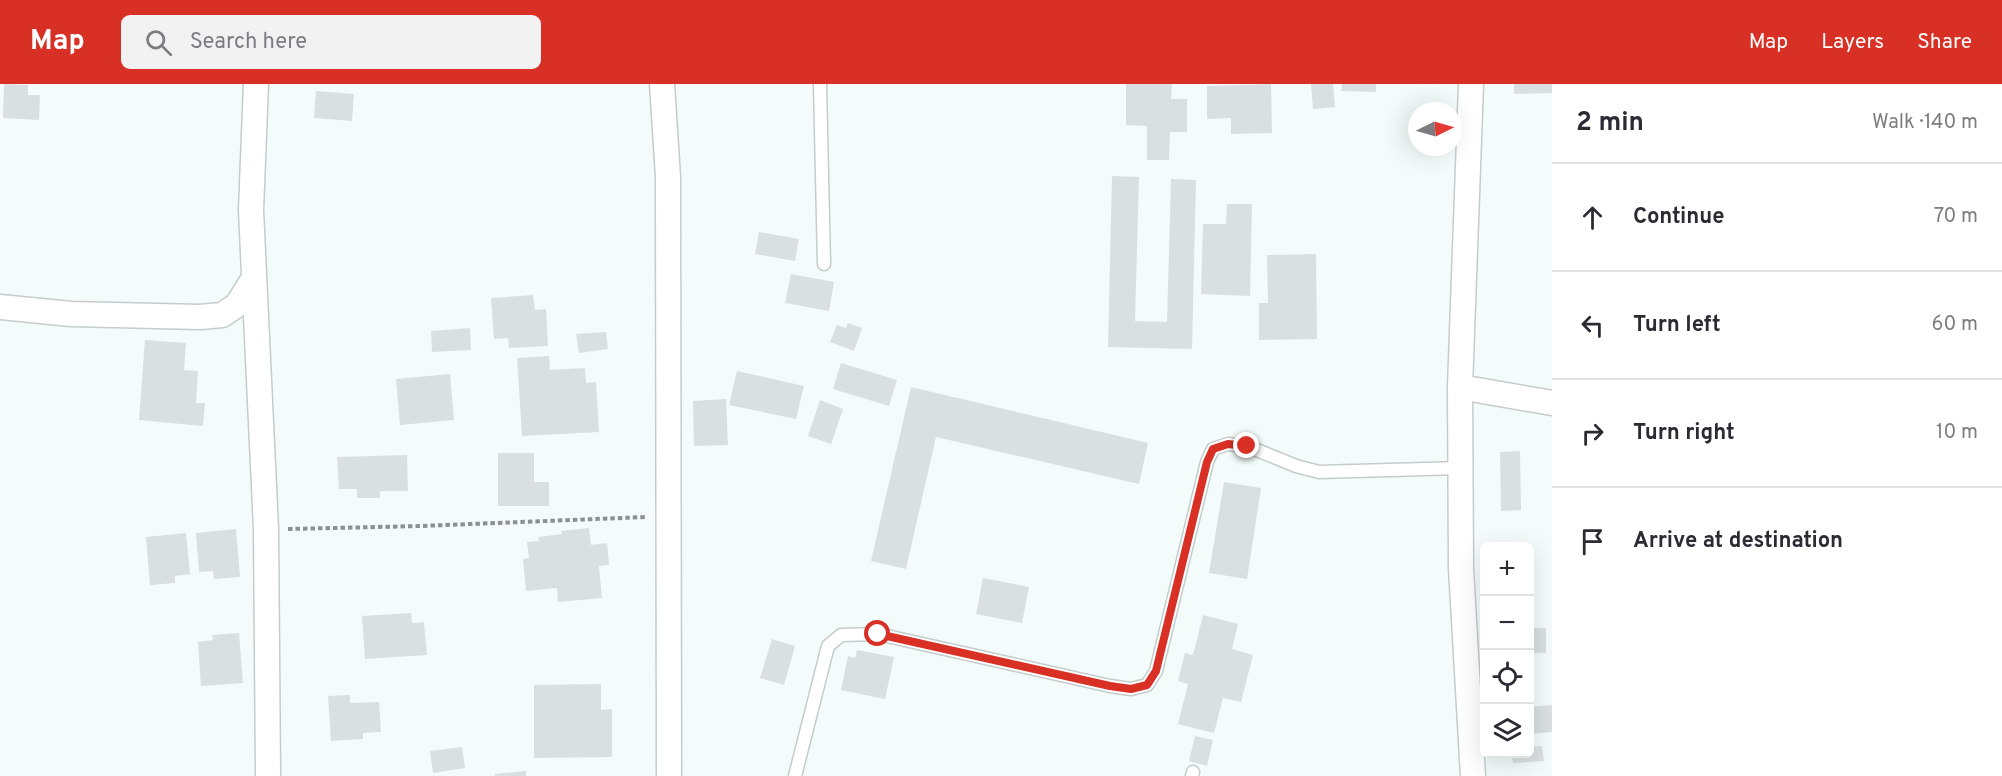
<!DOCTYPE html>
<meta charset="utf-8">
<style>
:root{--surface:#fff;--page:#f2f2f3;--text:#2b2b33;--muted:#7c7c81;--line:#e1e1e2;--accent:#d93025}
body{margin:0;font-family:Overpass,sans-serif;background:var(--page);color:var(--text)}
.controls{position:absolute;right:18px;bottom:18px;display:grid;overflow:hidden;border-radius:9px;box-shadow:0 6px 24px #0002}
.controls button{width:54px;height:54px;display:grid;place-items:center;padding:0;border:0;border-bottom:2px solid var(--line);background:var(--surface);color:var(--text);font:30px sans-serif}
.compass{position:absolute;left:1408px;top:18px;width:54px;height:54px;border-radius:50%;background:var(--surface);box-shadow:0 6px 24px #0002;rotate:85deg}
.stop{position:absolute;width:18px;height:18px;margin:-14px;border:4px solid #d93025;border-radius:50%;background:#fff}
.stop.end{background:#d93025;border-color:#fff;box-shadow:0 2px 6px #0008}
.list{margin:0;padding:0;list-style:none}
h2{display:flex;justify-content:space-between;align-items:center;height:78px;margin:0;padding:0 24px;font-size:26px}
h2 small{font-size:20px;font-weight:400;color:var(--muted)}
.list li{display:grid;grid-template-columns:39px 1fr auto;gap:18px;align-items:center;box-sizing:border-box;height:108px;padding:0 24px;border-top:2px solid var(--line)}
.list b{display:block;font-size:22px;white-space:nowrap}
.list em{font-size:20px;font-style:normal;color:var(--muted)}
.icon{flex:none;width:33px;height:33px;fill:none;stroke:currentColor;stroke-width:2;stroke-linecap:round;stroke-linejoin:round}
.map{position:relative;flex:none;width:1552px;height:692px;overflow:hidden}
header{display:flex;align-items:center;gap:36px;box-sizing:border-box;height:84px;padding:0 30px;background:var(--accent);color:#fff}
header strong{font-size:28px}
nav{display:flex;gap:33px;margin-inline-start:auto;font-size:21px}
.search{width:420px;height:54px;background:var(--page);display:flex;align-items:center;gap:15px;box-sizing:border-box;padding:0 21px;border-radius:9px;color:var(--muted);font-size:22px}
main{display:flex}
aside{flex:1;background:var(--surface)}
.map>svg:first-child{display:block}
</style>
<header>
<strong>Map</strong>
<div class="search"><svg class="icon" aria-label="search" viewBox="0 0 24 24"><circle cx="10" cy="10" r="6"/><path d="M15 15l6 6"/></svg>Search here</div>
<nav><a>Map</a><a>Layers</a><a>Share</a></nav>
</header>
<main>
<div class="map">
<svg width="1552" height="692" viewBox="0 0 1552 692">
<rect width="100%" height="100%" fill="#f4fbfb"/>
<path fill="#dae0e1" d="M4,0L28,1V11H40L39,36L3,34Z
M1126,0H1172L1171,15H1187V48H1170L1169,76H1147V42L1126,41Z
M1271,0L1272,49L1231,50V34L1207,35V2Z
M1311,0H1333L1335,23L1313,25Z
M1342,0H1376V8L1341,7Z
M1514,0H1552V9L1514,10Z
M316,7L354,10L352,37L314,34Z
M1112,92L1139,93L1135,237L1167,238L1171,95L1196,96L1192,265L1108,263Z
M1227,120H1252L1250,212L1201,210L1203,140H1226Z
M759,148L799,155L795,177L755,170Z
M1316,170L1317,255L1259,256V219H1268L1267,171Z
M791,190L834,198L829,227L785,219Z
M533,211L535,226L546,225L548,262L509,264L508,254L494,255L491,214Z
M848,239L862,244L854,267L830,258L837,241L846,244Z
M470,244L471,266L432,268L431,247Z
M606,248L608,265L579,269L576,250Z
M145,256L186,259L184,286L198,287L196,319H205L203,342L139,336Z
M549,272L550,286L585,284L586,299L596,298L599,348L522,352L517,274Z
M841,279L897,296L889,322L833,305Z
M737,287L804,302L796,335L729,321Z
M450,290L454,336L400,341L396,295Z
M911,303L1148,359L1139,400L936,353L906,485L871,477Z
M726,315L728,361L694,362L693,317Z
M820,316L843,325L831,360L808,352Z
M1520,367L1521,426L1501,427L1500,368Z
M498,369H534V398H549V422H498Z
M407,371L408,407H380V414H357V405H339L337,373Z
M1224,398L1261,404L1247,495L1209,489Z
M589,444L591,461L607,459L609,481L599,482L602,514L558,518L557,504L526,507L523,475L529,474L527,458L539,457L538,453L562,450L561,447Z
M236,445L240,493L214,495L213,487L199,488L196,449Z
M186,449L190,490L175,492V499L150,501L146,453Z
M983,494L1029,503L1022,539L976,530Z
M411,529L412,539L424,538L427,571L365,575L362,532Z
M1203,531L1238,540L1232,565L1253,571L1241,618L1223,614L1214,649L1178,640L1188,600L1178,597L1185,569L1193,571Z
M1530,544H1546V569H1530Z
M239,549L243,599L201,602L198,558L213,556L212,551Z
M772,555L795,562L784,601L760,594Z
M857,566L894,573L885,615L841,606L848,572L855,574Z
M601,600V626L612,625V673L534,674V601Z
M350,611V619L379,618L381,648L363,649V655L331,657L328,612Z
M1552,621V648L1530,650V623Z
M1195,652L1213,656L1207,682L1189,677Z
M1542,662L1544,677L1513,679L1512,670H1530V663Z
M462,663L465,684L433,689L430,667Z
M526,687V692H495V690Z"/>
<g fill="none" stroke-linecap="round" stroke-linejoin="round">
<g stroke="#c5cccc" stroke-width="15">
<path id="lane" d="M820,0L824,180
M795,692L828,562L841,551L878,550L1110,602L1131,605L1147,601L1156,587L1207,378L1213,365L1228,360L1247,362L1296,382L1319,388L1461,384
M1192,692L1193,688"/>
</g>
<g stroke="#c5cccc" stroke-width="27">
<path id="street" d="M256,0L251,126L266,445L268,692
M662,0L668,93L669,692
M1471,0L1460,303L1461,484L1473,692
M0,223L71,230L200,233L222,231L237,221L252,197
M1460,303L1552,319"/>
</g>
<path stroke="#8c9090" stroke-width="4" stroke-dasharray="4.5 3" stroke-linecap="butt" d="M288,445L421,442L646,433"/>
<use href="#lane" stroke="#fff" stroke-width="12"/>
<use href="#street" stroke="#fff" stroke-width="24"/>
</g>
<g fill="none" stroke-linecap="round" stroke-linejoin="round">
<path stroke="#d93025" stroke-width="8" d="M878,550L1110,602L1131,605L1147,601L1156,587L1207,378L1213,365L1228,360L1247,362"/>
</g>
</svg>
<div class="controls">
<button>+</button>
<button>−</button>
<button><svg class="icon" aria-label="locate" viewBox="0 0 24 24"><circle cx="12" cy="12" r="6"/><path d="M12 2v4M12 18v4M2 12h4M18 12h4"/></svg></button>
<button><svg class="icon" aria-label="layers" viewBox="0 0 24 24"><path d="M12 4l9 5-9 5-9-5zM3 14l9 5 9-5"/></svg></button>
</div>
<svg class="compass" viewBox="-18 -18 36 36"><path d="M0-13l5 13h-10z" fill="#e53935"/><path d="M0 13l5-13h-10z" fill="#7c7c81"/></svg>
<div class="stop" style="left:878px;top:550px"></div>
<div class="stop end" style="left:1247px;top:362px"></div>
</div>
<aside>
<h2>2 min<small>Walk · 140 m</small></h2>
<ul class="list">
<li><svg class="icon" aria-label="ahead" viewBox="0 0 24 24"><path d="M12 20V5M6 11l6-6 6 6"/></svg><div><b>Continue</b></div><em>70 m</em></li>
<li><svg class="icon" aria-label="left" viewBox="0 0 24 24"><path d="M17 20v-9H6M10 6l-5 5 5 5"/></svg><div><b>Turn left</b></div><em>60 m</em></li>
<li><svg class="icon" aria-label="right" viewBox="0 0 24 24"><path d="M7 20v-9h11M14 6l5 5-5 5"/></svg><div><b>Turn right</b></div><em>10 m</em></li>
<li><svg class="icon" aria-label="arrive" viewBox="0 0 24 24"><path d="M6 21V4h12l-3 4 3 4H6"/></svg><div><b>Arrive at destination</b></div></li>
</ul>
</aside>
</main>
